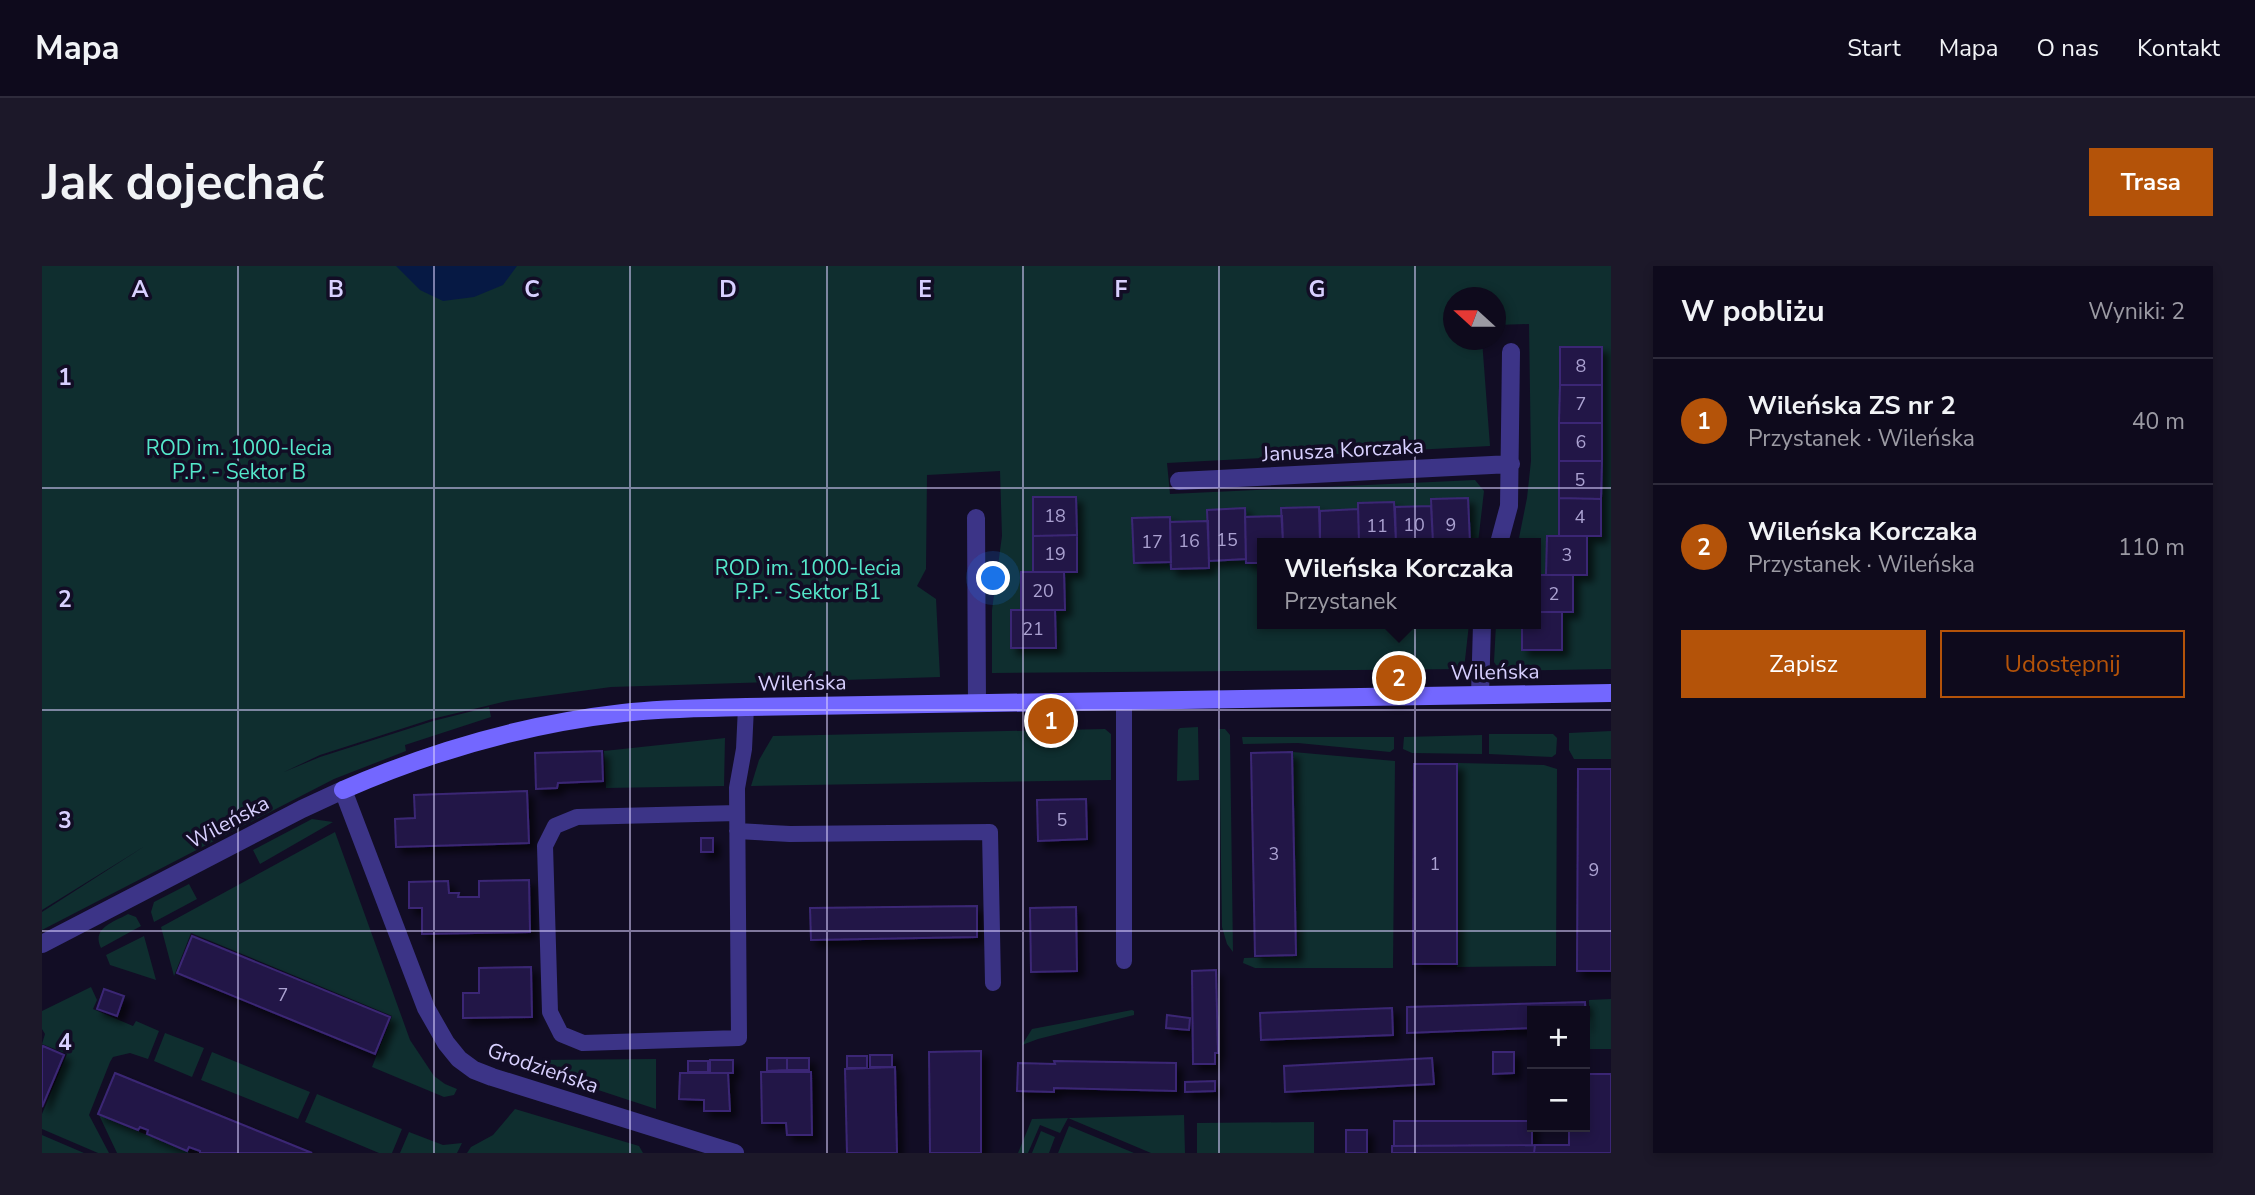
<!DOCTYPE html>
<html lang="pl">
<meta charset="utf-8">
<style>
:root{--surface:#0e0a1c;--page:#1c1829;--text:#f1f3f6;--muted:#9b9aa3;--line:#2e2b3b;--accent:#b45309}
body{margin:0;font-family:"Nunito Sans",sans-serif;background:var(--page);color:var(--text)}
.controls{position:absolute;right:21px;bottom:21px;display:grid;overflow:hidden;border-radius:0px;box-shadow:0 4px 10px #0003}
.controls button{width:63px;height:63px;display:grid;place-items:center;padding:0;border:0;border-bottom:2px solid var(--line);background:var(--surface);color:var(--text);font:35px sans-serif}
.compass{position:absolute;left:1401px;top:21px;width:63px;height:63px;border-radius:50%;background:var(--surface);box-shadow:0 4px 10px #0003;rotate:291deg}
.you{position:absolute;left:952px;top:313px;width:24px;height:24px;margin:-18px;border:5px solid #fff;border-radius:50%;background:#1a73e8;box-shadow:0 0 0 10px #1a73e833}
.badge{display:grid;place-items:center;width:46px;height:46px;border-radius:50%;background:var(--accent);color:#fff;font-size:23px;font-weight:700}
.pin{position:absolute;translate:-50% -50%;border:4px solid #fff;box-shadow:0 2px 7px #0006}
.popup{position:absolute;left:1215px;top:272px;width:284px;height:91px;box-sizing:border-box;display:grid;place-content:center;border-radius:0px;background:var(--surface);filter:drop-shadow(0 2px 5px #0005);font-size:23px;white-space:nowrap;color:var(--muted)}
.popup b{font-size:26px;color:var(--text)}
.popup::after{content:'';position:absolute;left:50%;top:100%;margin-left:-14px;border:14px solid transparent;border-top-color:var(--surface)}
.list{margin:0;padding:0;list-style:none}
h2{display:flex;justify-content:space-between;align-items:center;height:91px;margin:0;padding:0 28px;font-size:30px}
h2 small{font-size:23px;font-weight:400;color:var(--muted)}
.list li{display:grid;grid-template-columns:46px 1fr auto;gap:21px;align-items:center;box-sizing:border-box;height:126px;padding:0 28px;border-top:2px solid var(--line)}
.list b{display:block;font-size:26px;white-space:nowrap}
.list p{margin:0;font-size:23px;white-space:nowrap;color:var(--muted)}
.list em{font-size:23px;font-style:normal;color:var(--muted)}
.actions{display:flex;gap:14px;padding:21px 28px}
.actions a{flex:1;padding:16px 0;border:2px solid var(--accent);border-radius:0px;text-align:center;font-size:24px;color:var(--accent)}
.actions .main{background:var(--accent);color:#fff}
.map{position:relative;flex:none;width:1569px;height:887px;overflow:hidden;border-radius:0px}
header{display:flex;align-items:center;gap:42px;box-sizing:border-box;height:98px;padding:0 35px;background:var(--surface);border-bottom:2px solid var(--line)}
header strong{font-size:33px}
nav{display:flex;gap:38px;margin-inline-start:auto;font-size:24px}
.intro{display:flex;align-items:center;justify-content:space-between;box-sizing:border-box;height:168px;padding:0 42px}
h1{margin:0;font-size:49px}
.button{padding:18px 32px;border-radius:0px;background:var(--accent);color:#fff;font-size:24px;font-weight:700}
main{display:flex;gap:42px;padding:0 42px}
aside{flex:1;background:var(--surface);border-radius:0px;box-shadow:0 4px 10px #0003}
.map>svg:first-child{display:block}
</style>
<header>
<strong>Mapa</strong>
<nav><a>Start</a><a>Mapa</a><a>O nas</a><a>Kontakt</a></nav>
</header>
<div class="intro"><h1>Jak dojechać</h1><a class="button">Trasa</a></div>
<main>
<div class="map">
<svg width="1569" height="887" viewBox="0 0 1569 887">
<defs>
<filter id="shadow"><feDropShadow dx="6" dy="6" stdDeviation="3.5" flood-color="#0009"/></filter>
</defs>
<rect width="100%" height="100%" fill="#120d25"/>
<path fill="#0f2e2f" d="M0,0H1569V403L1458,405L1452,396L1454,358H1494V277H1476L1485,232L1489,195L1487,58L1454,59V32H1412V74H1440L1448,180L1125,197L1128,228L1433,214L1442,225L1436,277H1220V358H1427L1422,403L950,407V344L960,270L958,205L885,209L884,303L875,320L894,333L898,411L569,421L465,435L390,453L278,489L242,506L278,491L391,455L447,441L449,451L363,479L364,485L292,513L0,664V646L103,580L0,644Z
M1156,461L1157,514L1135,515L1136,464L1138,462Z
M1063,463L1069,468V514L709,520L717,494L731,470Z
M1177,463H1183L1188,469L1191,686L1185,678L1180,661Z
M1569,465V493H1532L1527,484V467Z
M1447,468H1511L1515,472L1514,488L1510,491L1447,488Z
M1440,469V488L1370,487L1361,483L1362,471Z
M1200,471H1352V483L1348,486L1256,477L1201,478Z
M683,472L682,520L564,522L562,485Z
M1251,486L1353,495L1351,702H1213L1201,697L1202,692L1255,690Z
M1416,497L1502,499L1515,503L1514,700L1415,701Z
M270,553L291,556L218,598L211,584Z
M293,566L368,774L392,810L403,818L415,823L412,829L402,831L330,801L350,750L149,667L132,710L119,661Z
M147,618L155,633L112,656L109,646L112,636Z
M86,648L94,651L99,660L59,682C49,662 72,656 86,648Z
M102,670L114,714L68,699L64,689Z
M49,721L55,734L51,743L91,760L94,755L117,765L106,793L88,787L71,791L68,796L47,849L67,887H56L0,863V848L25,788L0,778L3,768L0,763V745Z
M1569,733V783H1548L1547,734Z
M1090,744L1092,745V749L996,773L980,779L990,763Z
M123,767L162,782L150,811L112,795Z
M170,786L268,826L256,853L159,814Z
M614,793V843L489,802L491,794Z
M275,828L360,863L350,887H337L263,856Z
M473,843L597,880L601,887H425L429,881L451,869Z
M57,849L148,887H75Z
M1142,849L1143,887H1109L1026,852L1018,867L998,859L986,887H976L990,853Z
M1272,856V887H1155V857Z
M1027,860L1092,887H1016Z
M999,865L1013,871L1007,887H990Z
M367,866L401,879L420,877L415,887H358Z
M0,869L42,887H0Z"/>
<path fill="#061944" d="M354,0H475L461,19L432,31L401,35L378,24Z"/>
<path fill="#231747" stroke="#3b2874" stroke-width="2" filter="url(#shadow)" d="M1518,81H1560V119H1518Z
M1518,119H1560V157H1517Z
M1517,157H1560V195H1517Z
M1517,195H1560L1559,233L1517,232Z
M991,231H1034L1035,269L991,270Z
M1426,232L1428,277H1391L1389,233Z
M1517,232L1559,233V270H1517Z
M1352,236L1354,277H1317L1316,237Z
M1389,240L1391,277H1354L1353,241Z
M1277,241L1278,277H1241L1239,242Z
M1203,242L1204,293L1167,295L1165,244Z
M1316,243L1317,277H1278V245Z
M1240,250L1241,277H1220V297H1204L1203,251Z
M1128,251L1129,296L1092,297L1090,252Z
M1166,255L1167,302L1129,303L1128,256Z
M1035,269V306H991V270Z
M1505,270H1545V309H1504Z
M979,306H1022L1023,344H979Z
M1494,309H1531V346H1494Z
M969,344H1013L1014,382H969Z
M1494,346H1520V384H1480V358H1494Z
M560,485L561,515L516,517L515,522L494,523L493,487Z
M1250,486L1254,689L1213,690L1209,487Z
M1372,498H1415V698H1371Z
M1536,503H1569V705H1535Z
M485,525L487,577L354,581L353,553L373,552L372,529Z
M1044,533L1045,573L996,575L995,534Z
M659,572H671V586H659Z
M487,614L488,666L380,668V642H367V616L406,615L407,627H417L416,631H437V615Z
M935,640V671L769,674L768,642Z
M1034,641L1035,705L989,706L988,642Z
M150,670L348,751L333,788L135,707Z
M489,701L490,751L421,752V727H437V702Z
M1174,704L1176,787H1173V798H1151L1150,705Z
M62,723L82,730L75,750L55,743Z
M1543,736L1544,760L1543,745H1490V762L1365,767V741Z
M1350,742L1351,769L1219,774L1218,747Z
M1125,749L1148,752L1147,764L1124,762Z
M1,780L22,789L0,841V783Z
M939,785V887H888L887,786Z
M1451,786H1472V807L1451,808Z
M828,789H850V801H828Z
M805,790H825V802H805Z
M725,792H745V804L725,805Z
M745,792H767V804H745Z
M1390,792L1392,818L1243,826L1242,800Z
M668,794H691V807H668Z
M646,795H666V806H646Z
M1012,795L1134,797V825L1012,822V826L975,825L976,797L1013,798Z
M853,801L855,887H805L803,803Z
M719,806H769L770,869H745L744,857H720Z
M73,807L270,887H158V885L147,881L145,885L105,868L106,864L98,861L96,864L56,848Z
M638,807H686L688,845H662V834L637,833Z
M1543,808H1569V887H1492L1493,879H1527V861H1543Z
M1173,815V825L1143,826V816Z
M1352,855H1490V879L1352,880Z
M1304,864H1325V887H1304Z
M1493,879L1492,887H1350V880Z"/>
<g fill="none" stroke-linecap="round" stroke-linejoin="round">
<path stroke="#3c3487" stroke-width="16" d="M695,547L535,551L513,560L503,580L508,746L519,768L541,777L697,772L695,522L702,483L704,441
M695,565L748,568L948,566L951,717
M1082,695V435"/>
<path stroke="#3c3487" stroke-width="18" d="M1137,215L1469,198
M934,252L935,437
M1457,277L1467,240L1469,86
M1438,429L1440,358
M0,678L260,543L301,524L384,742L404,777L417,793L432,804L450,811L693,887"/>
<path stroke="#7367ff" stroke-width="18" d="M301,524C390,485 484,458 581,447C622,442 663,442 704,441L1569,427"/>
</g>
<path fill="none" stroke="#d8d0ff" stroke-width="2" stroke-opacity="0.55" d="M196,0V887M392,0V887M588,0V887M785,0V887M981,0V887M1177,0V887M1373,0V887M0,222H1569M0,444H1569M0,665H1569"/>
<g text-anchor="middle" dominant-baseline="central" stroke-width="7" stroke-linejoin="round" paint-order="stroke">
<g font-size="18" fill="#aba2d1">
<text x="1539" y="100">8</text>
<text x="1539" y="138">7</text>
<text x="1539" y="176">6</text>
<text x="1538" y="214">5</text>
<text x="1013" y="250">18</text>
<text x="1538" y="251">4</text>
<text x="1372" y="259">10</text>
<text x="1409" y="259">9</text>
<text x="1335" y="260">11</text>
<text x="1185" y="274">15</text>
<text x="1147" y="275">16</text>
<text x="1110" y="276">17</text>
<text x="1013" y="288">19</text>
<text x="1525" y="289">3</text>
<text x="1001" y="325">20</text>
<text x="1512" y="328">2</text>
<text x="991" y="363">21</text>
<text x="1020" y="554">5</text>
<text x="1232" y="588">3</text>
<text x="1393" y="598">1</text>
<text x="1552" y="604">9</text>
<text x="241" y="729">7</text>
</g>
<g font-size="21" fill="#54e7ca" stroke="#120d25">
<text x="197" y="182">ROD im. 1000-lecia<tspan x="197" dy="24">P.P. - Sektor B</tspan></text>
<text x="766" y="302">ROD im. 1000-lecia<tspan x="766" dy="24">P.P. - Sektor B1</tspan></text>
</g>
<g font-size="21" fill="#d8d0ff" stroke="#120d25">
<text transform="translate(1301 184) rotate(-3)">Janusza Korczaka</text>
<text transform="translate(1453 406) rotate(-1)">Wileńska</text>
<text transform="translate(760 417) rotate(-1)">Wileńska</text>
<text transform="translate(186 556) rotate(-28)">Wileńska</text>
<text transform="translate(501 802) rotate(19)">Grodzieńska</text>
</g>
</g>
<g font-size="23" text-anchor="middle" font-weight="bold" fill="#d8d0ff" stroke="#120d25" stroke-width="7" stroke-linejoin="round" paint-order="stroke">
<text x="98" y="31">A</text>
<text x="294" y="31">B</text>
<text x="490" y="31">C</text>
<text x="686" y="31">D</text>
<text x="883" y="31">E</text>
<text x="1079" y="31">F</text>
<text x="1275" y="31">G</text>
<text x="23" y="119">1</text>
<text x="23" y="341">2</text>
<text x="23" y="562">3</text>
<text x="23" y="784">4</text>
</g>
</svg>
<div class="controls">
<button>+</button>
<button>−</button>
</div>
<svg class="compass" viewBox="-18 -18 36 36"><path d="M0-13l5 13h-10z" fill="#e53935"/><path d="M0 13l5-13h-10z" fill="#9b9aa3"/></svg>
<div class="you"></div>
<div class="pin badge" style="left:1009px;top:455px">1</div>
<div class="pin badge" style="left:1357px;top:412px">2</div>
<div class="popup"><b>Wileńska Korczaka</b>Przystanek</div>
</div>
<aside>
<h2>W pobliżu<small>Wyniki: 2</small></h2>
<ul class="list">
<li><span class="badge">1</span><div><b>Wileńska ZS nr 2</b><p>Przystanek · Wileńska</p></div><em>40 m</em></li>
<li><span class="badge">2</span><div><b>Wileńska Korczaka</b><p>Przystanek · Wileńska</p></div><em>110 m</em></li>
</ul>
<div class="actions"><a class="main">Zapisz</a><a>Udostępnij</a></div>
</aside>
</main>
